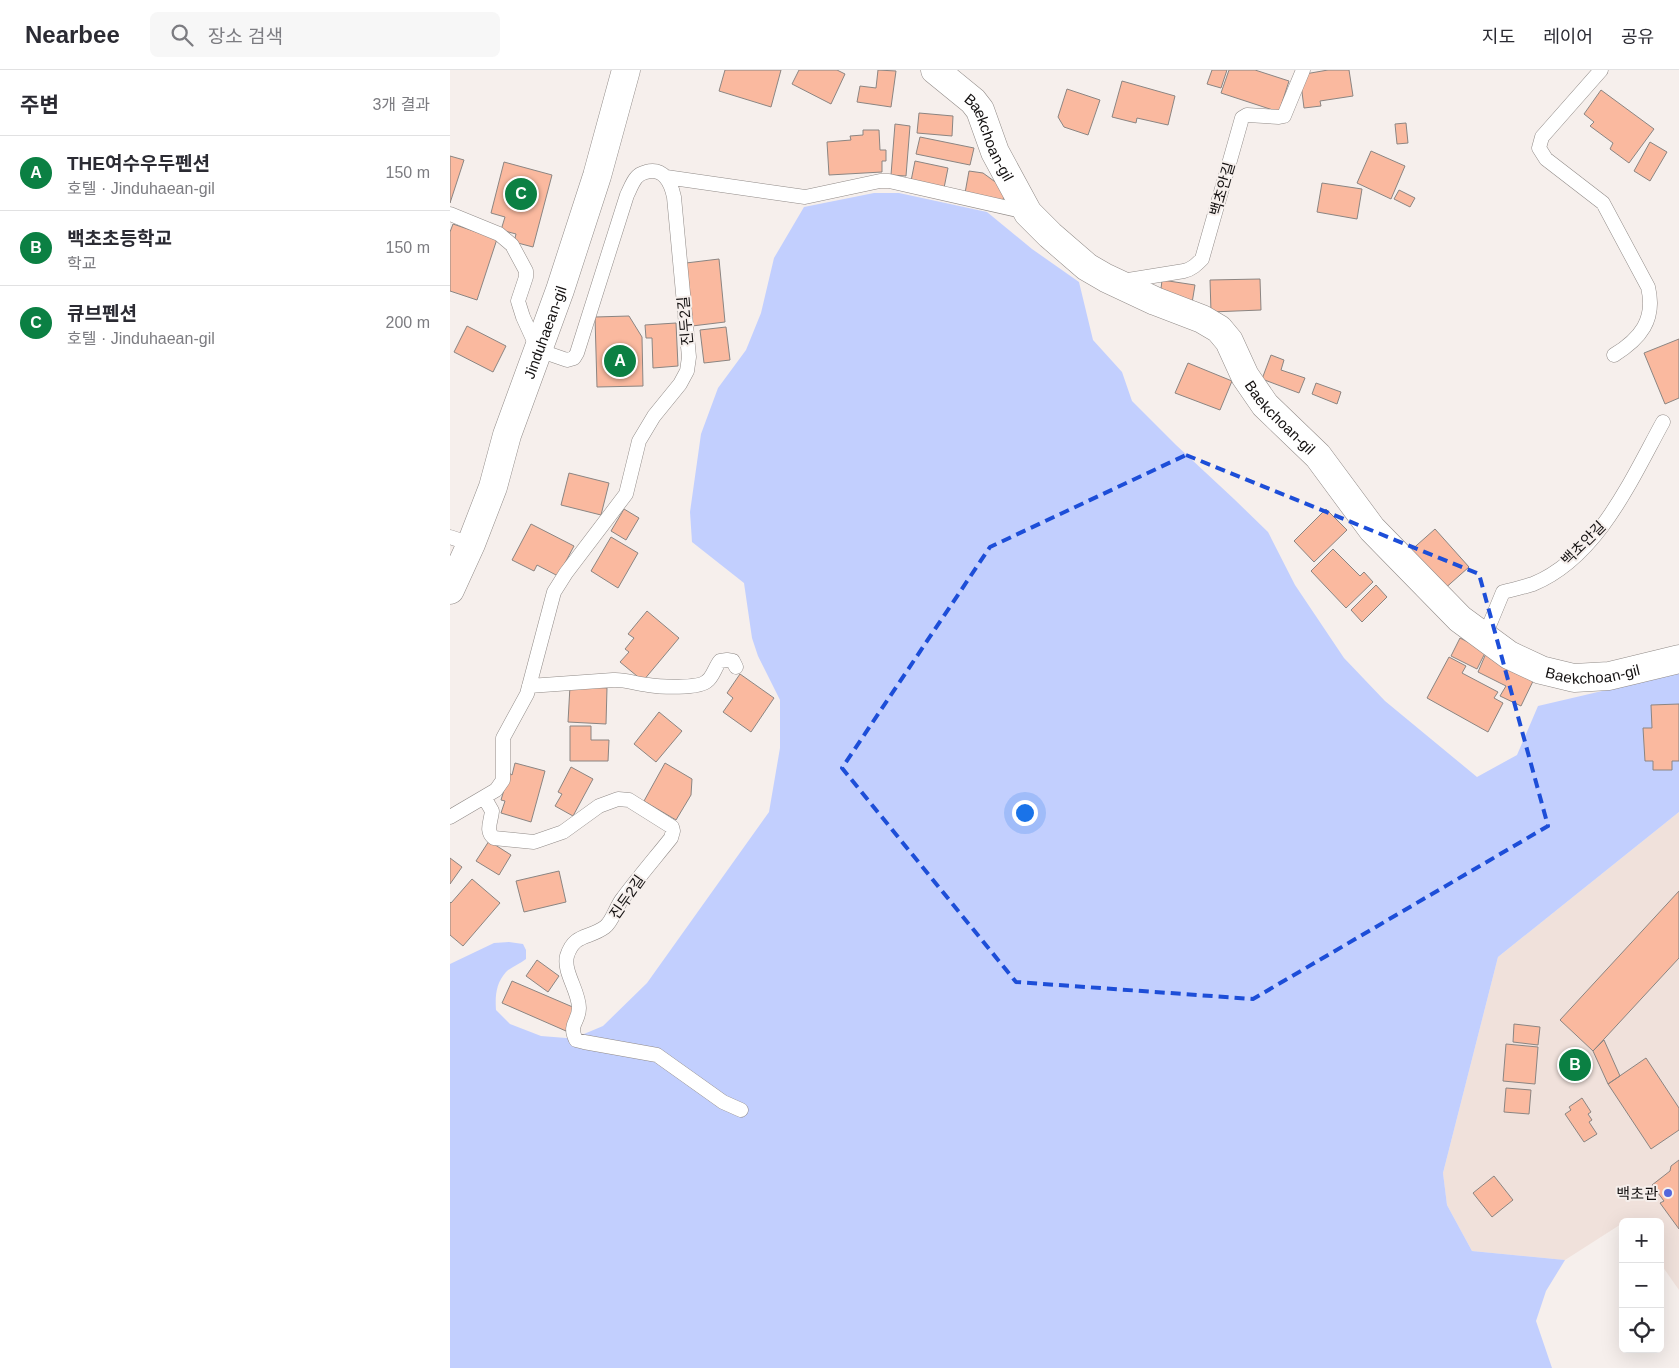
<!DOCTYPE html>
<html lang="ko">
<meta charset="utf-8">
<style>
:root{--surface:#fff;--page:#f7f7f7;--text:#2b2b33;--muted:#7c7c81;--line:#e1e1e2;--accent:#0b8043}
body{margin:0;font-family:Helvetica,"Noto Sans KR",sans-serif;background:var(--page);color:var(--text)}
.controls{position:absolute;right:15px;bottom:15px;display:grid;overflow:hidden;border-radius:8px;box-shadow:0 5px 20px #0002}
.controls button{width:45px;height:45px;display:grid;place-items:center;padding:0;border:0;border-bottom:1px solid var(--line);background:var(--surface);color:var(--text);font:25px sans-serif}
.you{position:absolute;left:574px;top:742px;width:18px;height:18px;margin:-12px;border:4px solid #fff;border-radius:50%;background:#1a73e8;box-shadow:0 0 0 8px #1a73e833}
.badge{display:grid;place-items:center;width:32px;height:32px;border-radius:50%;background:var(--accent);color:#fff;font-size:16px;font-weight:700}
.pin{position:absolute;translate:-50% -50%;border:2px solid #fff;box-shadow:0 1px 5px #0006}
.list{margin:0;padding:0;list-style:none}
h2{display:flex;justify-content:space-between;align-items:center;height:65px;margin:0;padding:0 20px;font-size:21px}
h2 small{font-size:16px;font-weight:400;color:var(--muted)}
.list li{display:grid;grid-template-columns:32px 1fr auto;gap:15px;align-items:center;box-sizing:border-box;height:75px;padding:0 20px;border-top:1px solid var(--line)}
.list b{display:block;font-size:19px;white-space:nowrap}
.list p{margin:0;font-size:16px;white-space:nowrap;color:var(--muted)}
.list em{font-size:16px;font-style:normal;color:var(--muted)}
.icon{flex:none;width:28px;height:28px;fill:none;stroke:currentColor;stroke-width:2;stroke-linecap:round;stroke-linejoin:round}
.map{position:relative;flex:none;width:1229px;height:1298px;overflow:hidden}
header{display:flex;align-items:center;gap:30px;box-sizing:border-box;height:70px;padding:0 25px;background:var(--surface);border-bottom:1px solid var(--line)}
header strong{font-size:24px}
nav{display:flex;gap:28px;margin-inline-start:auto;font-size:18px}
.search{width:350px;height:45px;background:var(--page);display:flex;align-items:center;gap:12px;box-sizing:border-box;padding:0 18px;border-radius:8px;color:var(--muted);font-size:19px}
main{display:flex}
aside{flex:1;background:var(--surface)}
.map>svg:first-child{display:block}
</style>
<header>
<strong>Nearbee</strong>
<div class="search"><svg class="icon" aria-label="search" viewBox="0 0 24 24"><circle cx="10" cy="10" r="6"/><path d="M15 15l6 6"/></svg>장소 검색</div>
<nav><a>지도</a><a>레이어</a><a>공유</a></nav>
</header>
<main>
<aside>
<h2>주변<small>3개 결과</small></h2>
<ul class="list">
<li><span class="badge">A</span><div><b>THE여수우두펜션</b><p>호텔 · Jinduhaean-gil</p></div><em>150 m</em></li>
<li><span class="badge">B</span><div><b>백초초등학교</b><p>학교</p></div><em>150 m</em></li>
<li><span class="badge">C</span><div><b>큐브펜션</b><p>호텔 · Jinduhaean-gil</p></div><em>200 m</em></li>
</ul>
</aside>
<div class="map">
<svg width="1229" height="1298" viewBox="0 0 1229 1298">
<rect width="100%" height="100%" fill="#f6efec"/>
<path fill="#f0e1db" d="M1229,742V1220L1210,1193V1152H1181L1179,1149L1115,1190L1022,1181L997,1135L993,1103L1048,887Z"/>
<path fill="#c2cffe" d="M424,123H449L537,142L582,179L629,212L643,270L672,302L682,331L726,375L784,429L818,462L845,515L894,588L935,631L1027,707L1067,685L1088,636L1229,603V742L1048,887L993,1103L997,1135L1022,1181L1115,1190L1096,1221L1086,1251L1102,1298H0V894L44,873L59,872L73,874L76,880V889C70,894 61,897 56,902C46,913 45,926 46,940L60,954L91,966L116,968L134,964L153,956L197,913L319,742L330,678V630L308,586L302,568L294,513L242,472L240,442L251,364L268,318L296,280L311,243L324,188L354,137Z"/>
<path fill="#fab99f" stroke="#8b8582" d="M275,0H331L321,37L269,21Z
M349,0H387L395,4L381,34L342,14Z
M428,0L446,1L441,37L407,32L410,16L426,18Z
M762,0H777L771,18L757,14Z
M779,0H805L839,11L829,42L771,23Z
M878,0H899L903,26L870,31L871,36L854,38L851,14L855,4Z
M672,11L725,26L718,55L687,48L686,53L662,47Z
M617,19L650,30L638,65L614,57L608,47Z
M1151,20L1204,59L1179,93L1160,79L1163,73L1140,56L1144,52L1134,44Z
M469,43L503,46L502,66L467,63Z
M956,53L958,73L947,74L945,54Z
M445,54L460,56L456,106L441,105Z
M413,60H429L430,80H436V91H432V102L379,105L377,72L401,70L400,66L413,65Z
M470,67L524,78L520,95L466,84Z
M1200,72L1217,82L1200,111L1184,101Z
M921,81L955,96L941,129L907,113Z
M0,86L14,90L0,133Z
M465,91L498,98L494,118L461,111Z
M54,92L102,105L83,177L64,172L66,164L51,160L55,147L41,143Z
M519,101L533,103L555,119L553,130L515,123Z
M872,113L912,119L907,149L867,142Z
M949,120L965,128L960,137L944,129Z
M3,154L47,169L27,230L0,221V162Z
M269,189L275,252L242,256L236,193Z
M810,209L811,240L761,242L760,210Z
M712,210L745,215L742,233L710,228Z
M179,246L192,267L193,316L147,317L145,247Z
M226,253L228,296L203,298L202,268H196L195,255Z
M17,256L56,276L43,302L4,282Z
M276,257L280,290L254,293L250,260Z
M1229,269V328L1215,334L1194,283Z
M821,285L834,290L831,300L855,308L849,323L812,309Z
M738,293L782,311L770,340L725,323Z
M866,313L891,322L887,334L862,324Z
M119,403L159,413L151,445L111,435Z
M174,439L189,448L176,470L161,461Z
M876,439L897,460L864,492L844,471Z
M81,454L124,476L108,506L87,495L84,501L62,490Z
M985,459L1019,497L992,521L958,483Z
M161,467L188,483L168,518L141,501Z
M883,479L910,506L914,502L923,512L896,538L861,501Z
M926,515L937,527L912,552L901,540Z
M197,541L229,568L193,611L170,592L179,582L175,579L184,568L178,564Z
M1010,568L1036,581L1027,599L1001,586Z
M1037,581L1086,605L1071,636L1050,626L1056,616L1028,602Z
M999,587L1016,596L1012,603L1048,622L1044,628L1053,633L1038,662L977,628Z
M290,604L324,628L301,662L273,642L283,628L277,623Z
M120,616L157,618L156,654L118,652Z
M1229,634V691H1222V700H1203V691H1195L1193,658H1202L1201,635Z
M209,642L232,661L206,692L184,674Z
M120,656H141V670H159L158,691H120Z
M65,693L95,701L81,752L51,743L55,731L51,730L59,703L62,705Z
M215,693L242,709L241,725L226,750L194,731Z
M121,697L143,709L123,746L105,736L112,724L108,722Z
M39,771L61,785L49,805L26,791Z
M0,788L12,797L0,814Z
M109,801L116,832L74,842L66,811Z
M22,809L50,833L13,876L0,865V832L1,833Z
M1229,821V888L1143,981L1110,950Z
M87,890L109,906L98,922L76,906Z
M62,911L125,938L116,961L52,933Z
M1064,954L1090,957L1088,975L1063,972Z
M1154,970L1170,1006L1158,1014L1143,981Z
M1056,974L1088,977L1085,1014L1053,1011Z
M1196,988L1229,1038V1060L1201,1079L1158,1014Z
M1056,1018L1081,1020L1079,1044L1054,1042Z
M1132,1028L1141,1042L1138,1044L1142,1050L1139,1052L1147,1064L1134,1072L1115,1044L1121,1040L1119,1037Z
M1229,1090V1159L1210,1133L1214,1131L1202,1115L1220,1101L1221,1096Z
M1044,1106L1063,1130L1042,1147L1023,1123Z"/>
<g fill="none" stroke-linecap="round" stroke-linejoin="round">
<g stroke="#918b88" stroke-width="15">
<path id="lane" d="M1151,0L1092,67L1089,78L1096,89L1153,133L1198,217C1206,250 1190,269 1164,285
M216,107L355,127L430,111H439L576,142
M0,144L49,164L62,175L76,201V207L68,231L73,247L88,280L117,290L124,288L127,283L177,125C180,119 182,113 186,108C189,104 192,103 196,102C214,97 221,113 224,127L239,287L237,301L230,314L204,346L189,371L176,424L116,503L104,522L77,624L53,668V710L46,720L0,747
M672,211L734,201C742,199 746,195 752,189L792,48L797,45L829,47L834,46L853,0
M0,467L21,474
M1034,568L1053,522C1063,520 1073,517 1083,514C1148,487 1181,410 1213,352
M79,616L163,610C175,609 186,614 198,615C210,617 249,619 257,611C263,607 265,597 270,591L277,590L283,591L286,597
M34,727L42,741C41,752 35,761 44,768L84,772L113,762L149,736L168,729L179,730L222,757L223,761L221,768C205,788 188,808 173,828C166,836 163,851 155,857C139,869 124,863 117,886C113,902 129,921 129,938C129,952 118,954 126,970L134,972L207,985L273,1032L291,1040"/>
</g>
<g stroke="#918b88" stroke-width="29">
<g id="street">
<path id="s1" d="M485,0L523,31L530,40L545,82L578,143L600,165L637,197L656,208L705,231L752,249L769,259L779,271L795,306L815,335L868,386L922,459L1010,549L1059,585L1091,600L1124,608L1159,606L1229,589"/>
</g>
</g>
<g stroke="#918b88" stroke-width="29">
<g id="secondary">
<path id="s2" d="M0,520L21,474L43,417L57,365L110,220L147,106L176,0"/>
</g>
</g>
<use href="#lane" stroke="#fff" stroke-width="14"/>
<use href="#street" stroke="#fff" stroke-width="28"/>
<use href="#secondary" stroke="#fff" stroke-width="28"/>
</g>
<path fill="none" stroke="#1d4ed8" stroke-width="4" stroke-dasharray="10 6" stroke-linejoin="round" d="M736,385L1029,504L1098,756L803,929L566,912L392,698L540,477Z"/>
<circle fill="#5366dc" stroke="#f6efec" stroke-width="2" cx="1218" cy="1123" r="5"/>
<g text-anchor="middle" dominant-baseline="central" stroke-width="4" stroke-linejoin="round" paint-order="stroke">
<g font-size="15" fill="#141111" stroke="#f6efec">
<text stroke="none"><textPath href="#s1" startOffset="89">Baekchoan-gil</textPath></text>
<text transform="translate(772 119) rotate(-74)">백초안길</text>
<text transform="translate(235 251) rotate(-95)">진두2길</text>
<text stroke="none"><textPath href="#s2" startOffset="275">Jinduhaean-gil</textPath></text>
<text stroke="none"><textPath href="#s1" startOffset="509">Baekchoan-gil</textPath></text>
<text transform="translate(1133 473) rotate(-45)">백초안길</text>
<text stroke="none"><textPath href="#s1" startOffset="929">Baekchoan-gil</textPath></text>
<text transform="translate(177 827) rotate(-55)">진두2길</text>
</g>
<g font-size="15" fill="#141111" stroke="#f6efec" text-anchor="end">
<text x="1208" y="1123">백초관</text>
</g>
</g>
</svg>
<div class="controls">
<button>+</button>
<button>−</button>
<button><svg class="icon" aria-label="locate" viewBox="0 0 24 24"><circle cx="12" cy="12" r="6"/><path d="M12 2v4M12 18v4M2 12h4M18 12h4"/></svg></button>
</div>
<div class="you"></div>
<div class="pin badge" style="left:170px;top:291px">A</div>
<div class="pin badge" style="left:1125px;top:995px">B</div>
<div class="pin badge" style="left:71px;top:124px">C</div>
</div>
</main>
